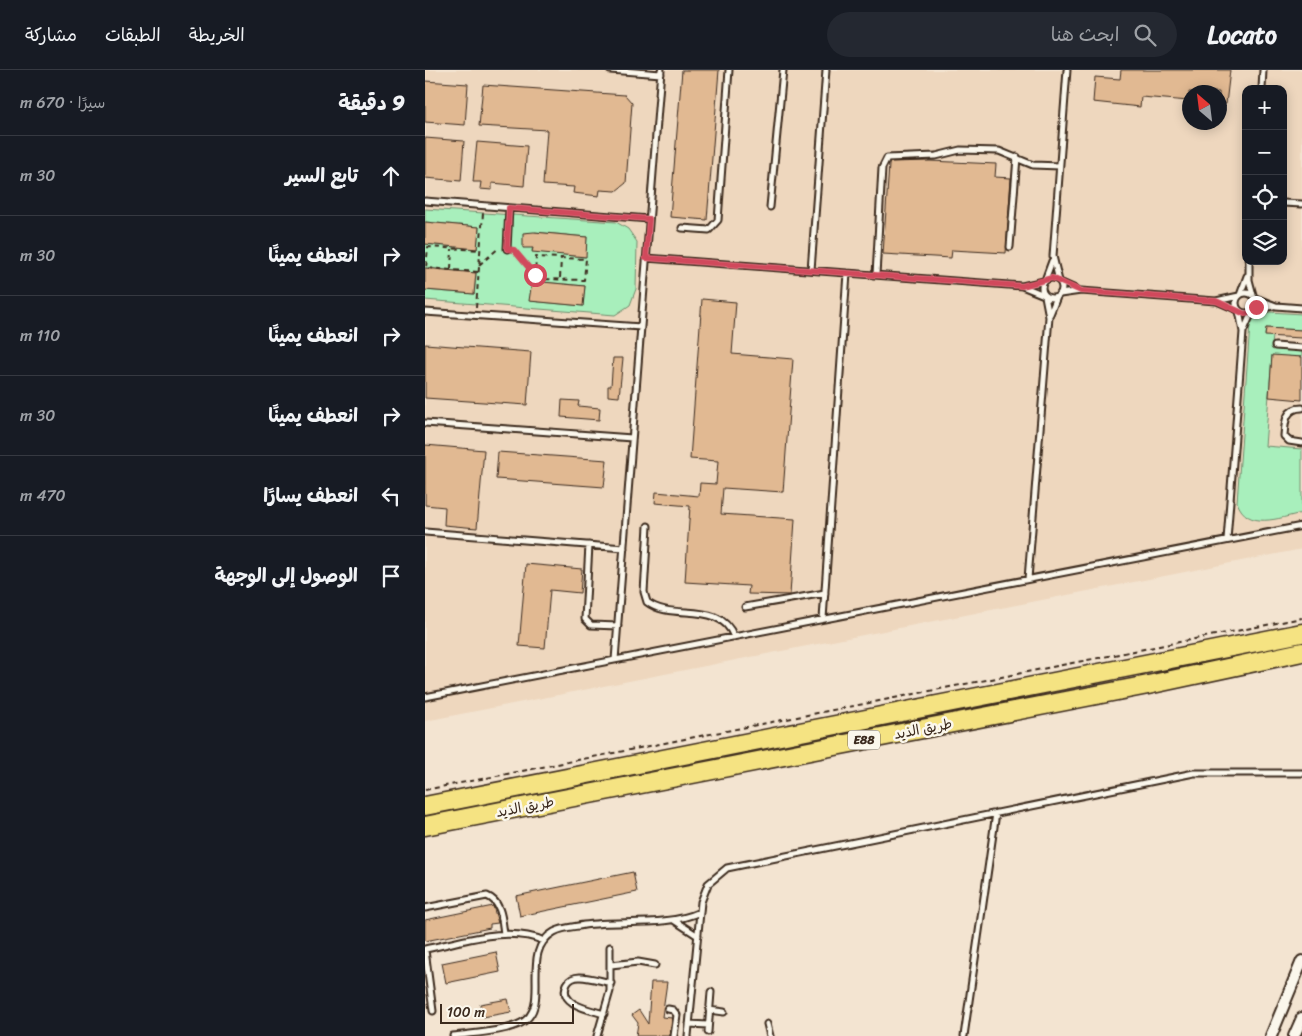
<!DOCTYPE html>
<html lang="ar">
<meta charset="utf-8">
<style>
:root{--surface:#171b24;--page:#242831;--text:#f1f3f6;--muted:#9ea1a6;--line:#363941}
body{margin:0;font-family:Sriracha,"Playpen Sans Arabic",sans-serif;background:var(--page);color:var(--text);direction:rtl}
.controls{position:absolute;right:15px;top:15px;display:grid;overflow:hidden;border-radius:10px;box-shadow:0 2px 12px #0003}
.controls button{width:45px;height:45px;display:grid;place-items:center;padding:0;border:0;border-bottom:1px solid var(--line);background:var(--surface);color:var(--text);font:25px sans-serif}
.compass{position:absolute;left:757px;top:15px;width:45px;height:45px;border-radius:50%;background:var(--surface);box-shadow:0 2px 12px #0003;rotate:332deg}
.scale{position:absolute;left:15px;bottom:12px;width:134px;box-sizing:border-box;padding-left:5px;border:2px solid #3b2a1e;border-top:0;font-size:14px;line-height:18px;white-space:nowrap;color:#3b2a1e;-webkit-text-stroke:4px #fbf7ec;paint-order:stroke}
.stop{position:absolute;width:15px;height:15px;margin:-11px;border:4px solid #d1495b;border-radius:50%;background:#fff}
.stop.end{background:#d1495b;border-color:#fff;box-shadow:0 1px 5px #0008}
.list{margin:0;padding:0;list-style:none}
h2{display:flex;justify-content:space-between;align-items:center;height:65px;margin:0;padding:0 20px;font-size:21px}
h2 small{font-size:16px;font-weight:400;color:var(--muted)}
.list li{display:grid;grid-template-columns:32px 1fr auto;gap:15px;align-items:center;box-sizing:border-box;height:80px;padding:0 20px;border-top:1px solid var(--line)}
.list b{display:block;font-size:19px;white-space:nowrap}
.list em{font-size:16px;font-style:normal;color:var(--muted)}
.icon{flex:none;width:28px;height:28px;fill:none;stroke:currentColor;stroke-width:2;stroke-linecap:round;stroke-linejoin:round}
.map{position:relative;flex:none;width:877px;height:966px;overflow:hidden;direction:ltr}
header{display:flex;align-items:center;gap:30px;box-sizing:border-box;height:70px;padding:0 25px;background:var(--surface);border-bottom:1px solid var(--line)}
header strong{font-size:24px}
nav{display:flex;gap:28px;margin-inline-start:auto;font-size:18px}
.search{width:350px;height:45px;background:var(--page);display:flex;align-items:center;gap:12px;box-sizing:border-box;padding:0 18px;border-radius:28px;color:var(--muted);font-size:19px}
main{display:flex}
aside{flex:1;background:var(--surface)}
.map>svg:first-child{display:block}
</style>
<header>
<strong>Locato</strong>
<div class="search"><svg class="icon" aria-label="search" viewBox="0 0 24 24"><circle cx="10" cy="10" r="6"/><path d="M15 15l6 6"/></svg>ابحث هنا</div>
<nav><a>الخريطة</a><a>الطبقات</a><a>مشاركة</a></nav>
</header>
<main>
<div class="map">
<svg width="877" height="966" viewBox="0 0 877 966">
<rect width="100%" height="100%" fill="#f3e4d1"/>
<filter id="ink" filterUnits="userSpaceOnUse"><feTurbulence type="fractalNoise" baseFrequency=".02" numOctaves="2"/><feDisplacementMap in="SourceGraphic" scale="10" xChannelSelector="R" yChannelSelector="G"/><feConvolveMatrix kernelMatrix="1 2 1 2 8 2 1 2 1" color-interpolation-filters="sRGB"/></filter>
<g filter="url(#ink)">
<path fill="#eed7be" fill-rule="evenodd" d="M0,0H877V479L0,651ZM821,19H858V191H821ZM764,22H794V52H764Z"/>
<path fill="#a8efbc" stroke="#728c6d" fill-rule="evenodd" d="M0,139L191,152L203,159L212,172L211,219L205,235L190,245L0,230V220L49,224L51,203L0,198V174L52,179L54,157L0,152ZM110,162L162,167L160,187L107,181ZM107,211L160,216L158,236L105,231Z
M845,242L877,244V260L841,258L840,265L848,266L847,275L877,277V287L847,286L840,376L877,379V443C854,448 822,461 812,432L825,255L829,247Z"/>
<path fill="#e1b992" stroke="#3b2a1e" d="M257,0H294L282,150L245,147Z
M696,0H805L801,34H794V22H764V31L716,27L715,37L668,32L670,7L695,9Z
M0,11L43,14L40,55L0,52Z
M58,15L200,25L207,33L201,113L191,121L175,120L174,126L148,123L149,117L118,115L122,60L54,56Z
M0,68L39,71L36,111L0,108Z
M52,72L102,76L99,116L67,113V120L55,119L56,112H48Z
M505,91L571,94L570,107L586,108L581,183L527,180L526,188L458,184L464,95L465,92Z
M0,152L54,157L52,179L0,174Z
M109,162L162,167L161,187L107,182L108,178H98V163Z
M0,198L51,203L49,224L0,220Z
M107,211L160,216L158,236L104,231Z
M277,229L311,232L307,284L368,289L358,422L298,418L296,444L370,449L365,525L323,524L324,516L260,512L265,436L230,433L231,422L274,426L275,413L291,414L293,391L265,389Z
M841,258L877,260V268L840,266Z
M0,274L106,282L102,335L0,328Z
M847,285L877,287V330L844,327Z
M188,288H198L194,327L183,326V316H186Z
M137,330L154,331L153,336L175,338L174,350L136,347Z
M0,375L59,380L52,458L19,455L20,437L0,435Z
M73,382L182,390L179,417L71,409Z
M101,494L157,499L155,523L125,520L120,578L94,576Z
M208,802L212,822L95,846L91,826Z
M68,836L73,853L65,854V858L0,871V850Z
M71,882L75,902L21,913L17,893Z
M226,912H242L237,947L247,948L245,966H211L213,953L207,945L214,940L223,954Z
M83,929L86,942L58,947L55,934Z"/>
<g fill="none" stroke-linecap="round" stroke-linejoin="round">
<g stroke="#3b2a1e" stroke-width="9">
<path id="service" d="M185,0L236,4
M837,19L838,0
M0,131L224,149
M858,133L877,134
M345,137L358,0
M257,158L284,160L293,150L304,0
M585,177L592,87
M82,179L84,138
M221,188L597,216L619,211
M824,191V210L828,225
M386,200L401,0
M451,205L457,98L462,88L511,86L535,80L574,81L608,95L635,96
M617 218a10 10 0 1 1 20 0a10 10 0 1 1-20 0Z
M620,210L627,191
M634,211L628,186L642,0
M635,212L653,220
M597,216L619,225
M811 233a10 10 0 1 1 20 0a10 10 0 1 1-20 0Z
M635,224L656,221L791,231L814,226
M815,225L822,206
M830,228L851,236L877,238
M792,231L813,240
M829,240L848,236
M0,242L216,257
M625,244L632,227
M819,260L827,242
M850,276L877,278
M877,338C860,338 860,353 859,366L864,371L877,373
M0,353L207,368
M223,456L219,522L222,532C247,552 295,529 309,567
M0,462L199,478
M802,470L818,262L814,241
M164,475L160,549L166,555L193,556
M603,509L624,247L620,226
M320,537L400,523
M398,549L422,203
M190,590L236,0
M0,627L877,456
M0,838L62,826C77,832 77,850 79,864
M250,851L273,866
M0,879C37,872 82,855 119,871
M0,880L8,941
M186,895L213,892L230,895
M243,939L248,940L252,945L249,966
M284,940L299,942
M179,944C167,940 132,935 142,914C144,910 149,907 155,907C165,907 176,911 186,913
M264,954L283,955
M342,954L345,966
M283,962L286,922
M28,966C47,963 79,962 96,953C128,937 93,882 129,862C138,857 149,857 159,855C195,850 243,857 275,842
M172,966L185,921V877
M263,966L276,832L283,814L302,798L769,703H877
M539,966L571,743"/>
</g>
<g stroke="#3b2a1e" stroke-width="14">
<path id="minor" d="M846,966L877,891
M869,966L877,948"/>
</g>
<g stroke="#3b2a1e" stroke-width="21">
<path id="motorway" d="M0,736L877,563
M0,756L723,615L877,582"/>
</g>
<path stroke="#3b2a1e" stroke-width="2" stroke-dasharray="5 4" stroke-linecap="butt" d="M89,180L110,205L113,209L159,210L161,189L111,187L110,205
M54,195L74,178
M26,199L27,179
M53,202L1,198L3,177L55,180
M135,208L136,188
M51,238L58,143
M0,720L877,548"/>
<use href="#service" stroke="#fbf7ec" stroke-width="5"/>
<use href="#minor" stroke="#fbf7ec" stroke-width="10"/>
<use href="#motorway" stroke="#f5e382" stroke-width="18"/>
</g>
</g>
<g fill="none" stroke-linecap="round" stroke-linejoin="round" filter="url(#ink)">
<path stroke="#d1495b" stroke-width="6" d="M110,205L89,180L82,179L84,138L224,149L221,188L597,216L627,208L656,221L791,231L820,244L827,242L831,237"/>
</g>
<g text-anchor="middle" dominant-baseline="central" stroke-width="5" stroke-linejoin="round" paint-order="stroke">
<rect fill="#fbf7ec" stroke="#75685c" stroke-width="1" x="423" y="660.5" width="32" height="19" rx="4"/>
<g font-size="12" font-weight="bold" fill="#3b2a1e">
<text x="439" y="670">E88</text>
</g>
<g font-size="14" fill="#3b2a1e" stroke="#fbf7ec">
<text transform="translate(498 659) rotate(-11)">طريق الذيد</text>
<text transform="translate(100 737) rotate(-11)">طريق الذيد</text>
</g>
</g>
</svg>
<div class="controls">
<button>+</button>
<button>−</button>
<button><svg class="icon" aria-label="locate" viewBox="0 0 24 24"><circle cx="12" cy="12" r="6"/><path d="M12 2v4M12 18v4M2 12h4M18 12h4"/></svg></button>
<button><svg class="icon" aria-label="layers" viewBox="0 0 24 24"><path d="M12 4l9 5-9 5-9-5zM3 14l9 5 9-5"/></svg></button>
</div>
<svg class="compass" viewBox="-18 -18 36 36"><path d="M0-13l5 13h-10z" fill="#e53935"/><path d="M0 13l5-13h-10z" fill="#9ea1a6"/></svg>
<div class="scale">100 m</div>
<div class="stop" style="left:110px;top:205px"></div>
<div class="stop end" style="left:831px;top:237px"></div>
</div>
<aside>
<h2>9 دقيقة<small>سيرًا · 670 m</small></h2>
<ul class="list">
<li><svg class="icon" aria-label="ahead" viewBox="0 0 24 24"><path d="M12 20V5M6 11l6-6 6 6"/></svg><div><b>تابع السير</b></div><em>30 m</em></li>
<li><svg class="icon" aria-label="right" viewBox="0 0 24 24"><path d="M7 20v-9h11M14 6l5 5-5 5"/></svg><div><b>انعطف يمينًا</b></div><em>30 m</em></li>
<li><svg class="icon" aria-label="right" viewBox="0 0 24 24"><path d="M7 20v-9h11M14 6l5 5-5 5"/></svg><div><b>انعطف يمينًا</b></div><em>110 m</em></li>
<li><svg class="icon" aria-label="right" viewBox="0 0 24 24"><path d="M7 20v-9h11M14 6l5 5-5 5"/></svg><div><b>انعطف يمينًا</b></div><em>30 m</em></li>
<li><svg class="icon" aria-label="left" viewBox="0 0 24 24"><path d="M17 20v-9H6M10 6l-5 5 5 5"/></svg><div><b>انعطف يسارًا</b></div><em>470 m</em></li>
<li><svg class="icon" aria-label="arrive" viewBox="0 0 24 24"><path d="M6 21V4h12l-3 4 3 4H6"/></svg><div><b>الوصول إلى الوجهة</b></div></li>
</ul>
</aside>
</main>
